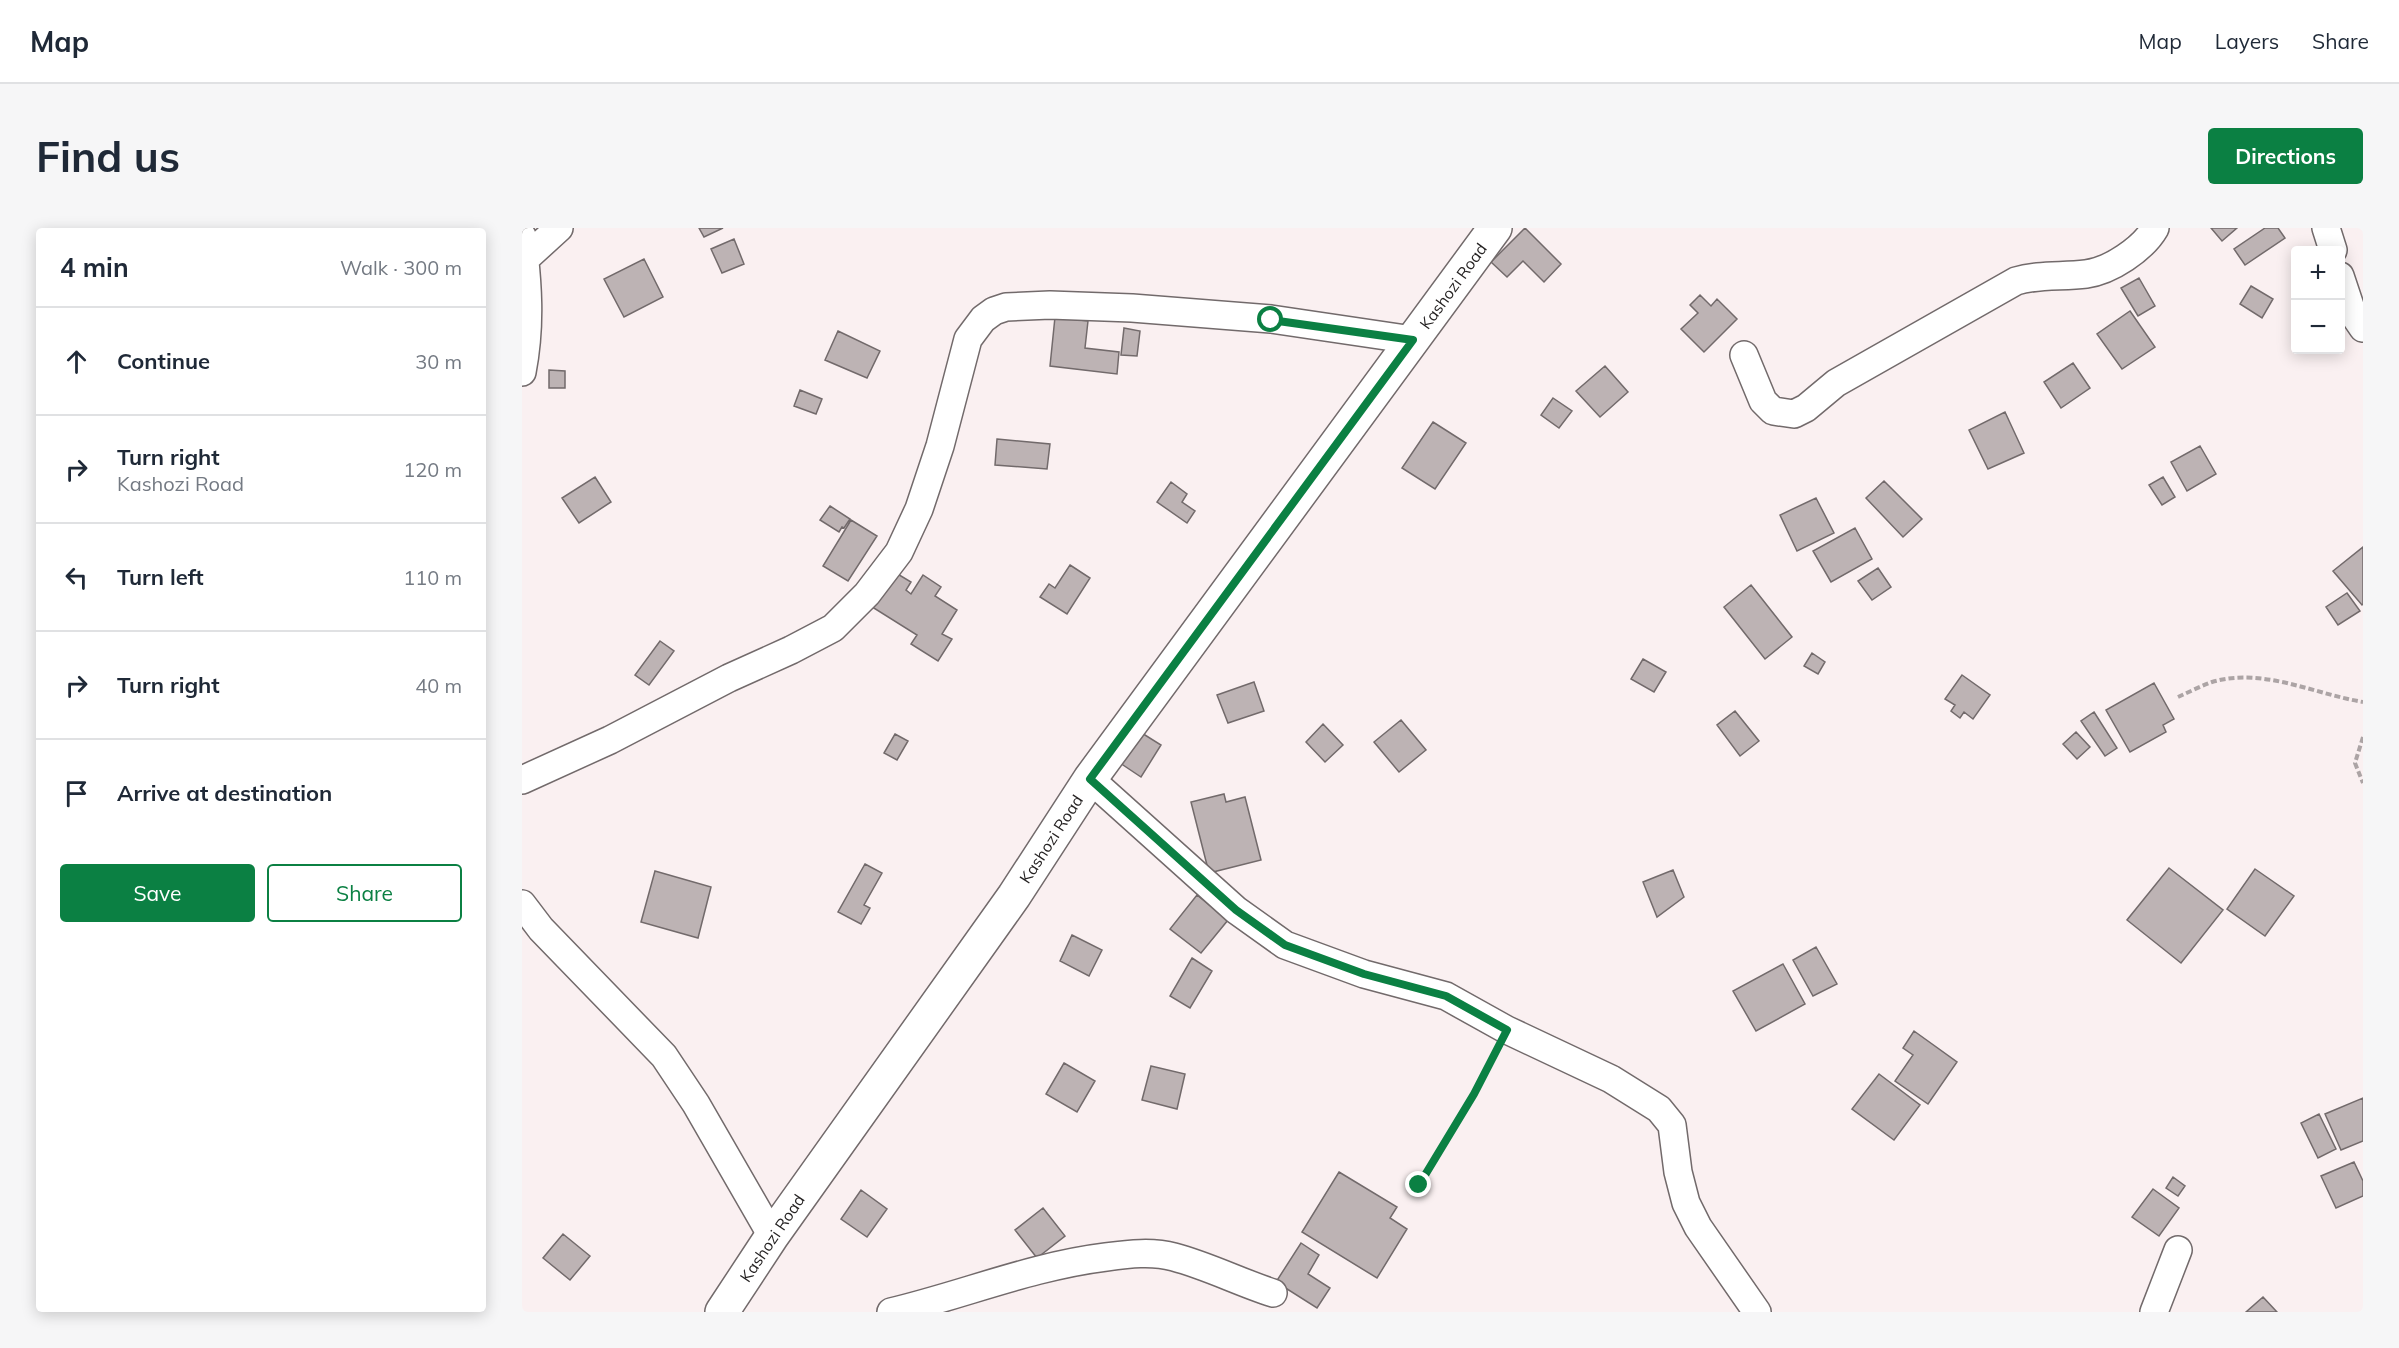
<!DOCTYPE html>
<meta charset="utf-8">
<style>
:root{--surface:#fff;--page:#f6f6f7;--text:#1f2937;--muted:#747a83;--line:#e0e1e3;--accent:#0b8043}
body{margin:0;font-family:Mulish,sans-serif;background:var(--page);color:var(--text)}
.controls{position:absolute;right:18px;top:18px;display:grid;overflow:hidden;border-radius:6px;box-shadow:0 3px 15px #0003}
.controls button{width:54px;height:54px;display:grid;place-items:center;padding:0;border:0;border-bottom:2px solid var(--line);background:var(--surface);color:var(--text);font:30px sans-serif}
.stop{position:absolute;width:18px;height:18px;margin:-14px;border:4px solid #0b8043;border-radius:50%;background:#fff}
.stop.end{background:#0b8043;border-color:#fff;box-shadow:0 2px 6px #0008}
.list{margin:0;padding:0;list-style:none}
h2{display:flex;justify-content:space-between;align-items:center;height:78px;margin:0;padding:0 24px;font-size:26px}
h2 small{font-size:20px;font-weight:400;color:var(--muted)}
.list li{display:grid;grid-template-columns:39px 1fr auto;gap:18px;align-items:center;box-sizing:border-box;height:108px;padding:0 24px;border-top:2px solid var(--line)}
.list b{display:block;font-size:22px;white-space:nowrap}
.list p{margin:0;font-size:20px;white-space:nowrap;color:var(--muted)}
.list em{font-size:20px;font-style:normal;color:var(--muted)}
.actions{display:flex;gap:12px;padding:18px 24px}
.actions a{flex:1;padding:14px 0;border:2px solid var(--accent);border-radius:6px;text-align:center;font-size:21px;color:var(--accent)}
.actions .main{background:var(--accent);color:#fff}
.icon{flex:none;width:33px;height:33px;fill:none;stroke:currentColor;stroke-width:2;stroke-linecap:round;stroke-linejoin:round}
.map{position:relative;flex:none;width:1841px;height:1084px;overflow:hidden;border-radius:6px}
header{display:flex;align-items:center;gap:36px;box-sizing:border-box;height:84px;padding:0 30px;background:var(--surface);border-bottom:2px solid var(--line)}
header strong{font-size:28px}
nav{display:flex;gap:33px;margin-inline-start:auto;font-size:21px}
.intro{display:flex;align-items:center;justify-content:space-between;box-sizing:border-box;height:144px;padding:0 36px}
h1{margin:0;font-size:42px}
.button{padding:15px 27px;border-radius:6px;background:var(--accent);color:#fff;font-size:21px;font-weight:700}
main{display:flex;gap:36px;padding:0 36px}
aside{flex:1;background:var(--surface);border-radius:6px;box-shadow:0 3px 15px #0003}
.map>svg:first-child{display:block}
</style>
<header>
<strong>Map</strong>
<nav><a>Map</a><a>Layers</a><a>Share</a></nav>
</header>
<div class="intro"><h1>Find us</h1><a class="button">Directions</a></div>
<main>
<aside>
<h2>4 min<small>Walk · 300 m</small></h2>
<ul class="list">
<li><svg class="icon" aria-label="ahead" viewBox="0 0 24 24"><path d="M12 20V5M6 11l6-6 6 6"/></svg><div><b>Continue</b></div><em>30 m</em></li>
<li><svg class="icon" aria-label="right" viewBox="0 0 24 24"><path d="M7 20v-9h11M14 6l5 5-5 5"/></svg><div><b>Turn right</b><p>Kashozi Road</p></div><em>120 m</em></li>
<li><svg class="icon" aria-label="left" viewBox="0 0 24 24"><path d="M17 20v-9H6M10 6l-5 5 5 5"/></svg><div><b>Turn left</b></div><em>110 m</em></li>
<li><svg class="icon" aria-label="right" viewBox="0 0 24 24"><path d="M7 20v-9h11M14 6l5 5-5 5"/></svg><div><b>Turn right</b></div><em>40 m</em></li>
<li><svg class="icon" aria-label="arrive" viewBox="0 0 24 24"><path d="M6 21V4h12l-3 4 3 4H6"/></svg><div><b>Arrive at destination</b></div></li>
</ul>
<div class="actions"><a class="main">Save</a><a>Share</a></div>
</aside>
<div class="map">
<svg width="1841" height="1084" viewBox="0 0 1841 1084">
<rect width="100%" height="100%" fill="#faf0f1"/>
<path fill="#bdb3b4" stroke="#726a6b" stroke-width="1.5" d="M177,0H201L182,9Z
M1003,0L1039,36L1022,54L1001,33L985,49L969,34Z
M1689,0H1715L1700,13Z
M1743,0H1756L1763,10L1723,37L1712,21Z
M212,11L222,36L200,45L189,21Z
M122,31L141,69L102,89L82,51Z
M1617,50L1633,78L1616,88L1599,60Z
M1729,58L1751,71L1740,90L1718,76Z
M1178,67L1189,78L1195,71L1215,91L1182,124L1159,101L1176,85L1168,77Z
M1608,83L1633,119L1600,141L1575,106Z
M533,89L566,93L563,120L597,124L595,146L528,138Z
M602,100L618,103L615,128L599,127Z
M316,103L358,123L345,150L303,132Z
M1551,135L1568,160L1539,180L1522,154Z
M1083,138L1106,164L1078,189L1054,163Z
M27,142L43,143V160H27Z
M278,162L300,171L294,186L272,178Z
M1031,170L1050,183L1037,200L1019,187Z
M1483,184L1502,225L1466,241L1447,202Z
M911,194L944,215L913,261L880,240Z
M475,211L528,216L525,241L473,237Z
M1678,218L1694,246L1665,263L1649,234Z
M73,249L89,274L57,295L40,270Z
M1641,249L1653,269L1640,277L1627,257Z
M1362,253L1400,291L1381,309L1344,270Z
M649,254L665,266L660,274L673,283L665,295L635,274Z
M1294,270L1312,305L1275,323L1258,287Z
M308,278L328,291L322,300L320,299L317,304L298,292Z
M329,292L355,308L326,353L301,338Z
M1333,300L1350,331L1309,354L1291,323Z
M1841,319V376L1840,377L1811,343Z
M548,337L568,350L545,386L518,369L527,356L533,360Z
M1356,340L1369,359L1350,372L1336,353Z
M369,342L389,354L384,362L389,366L401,347L419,359L413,368L435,382L420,406L430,411L416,433L389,416L395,407L347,377Z
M1229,357L1270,409L1243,431L1202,379Z
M1825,365L1838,383L1816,397L1804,379Z
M138,413L152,423L127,457L113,447Z
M1290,425L1303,434L1296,446L1282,438Z
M1121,431L1144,444L1132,464L1109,451Z
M1440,447L1468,467L1451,491L1442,484L1438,490L1429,483L1433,477L1423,471Z
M732,454L742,483L706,495L695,467Z
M1632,455L1652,491L1641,497L1644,504L1608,524L1584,482Z
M1213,483L1237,513L1218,528L1195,497Z
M1572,484L1595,520L1583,528L1559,493Z
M879,492L904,522L877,544L852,514Z
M801,496L821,517L803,534L784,514Z
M607,497L639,517L619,549L598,535Z
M1554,504L1568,519L1555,531L1541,516Z
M373,506L386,513L375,532L362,525Z
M702,566L704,574L723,569L739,632L687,645L669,574Z
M343,636L360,645L342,677L348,680L339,696L316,684Z
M1647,640L1701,682L1659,735L1605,692Z
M1733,641L1772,668L1743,708L1705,681Z
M1151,642L1162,669L1135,689L1121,654Z
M133,643L189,659L176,710L119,694Z
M675,667L706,692L679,725L648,701Z
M550,707L580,722L567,748L538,733Z
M1294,719L1315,756L1291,768L1271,732Z
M670,730L690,743L668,780L648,768Z
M1261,736L1283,776L1234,803L1211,763Z
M1392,803L1435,834L1406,876L1373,853L1391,827L1381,820Z
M542,835L573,853L555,884L524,866Z
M629,838L663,846L655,881L620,872Z
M1357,846L1398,877L1372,912L1330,881Z
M1841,870V913L1819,922L1803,886Z
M1797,886L1814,921L1796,930L1779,895Z
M1832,934L1841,953V968L1814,980L1799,948Z
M817,944L875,979L868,990L885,1001L855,1050L780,1004Z
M1651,949L1663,958L1656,968L1644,960Z
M1631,961L1657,980L1637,1008L1610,989Z
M339,962L365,981L345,1009L319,991Z
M521,980L543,1008L515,1030L493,1002Z
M41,1006L68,1028L48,1052L21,1030Z
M779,1015L797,1027L786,1046L808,1060L795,1080L754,1054Z
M1741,1069L1755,1084H1724Z"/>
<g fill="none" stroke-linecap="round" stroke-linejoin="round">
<g stroke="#726a6b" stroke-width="30">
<path id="minor" d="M1804,0L1811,22
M0,8C6,54 9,98 0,144
M3,31L37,0
M1818,48L1830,84L1841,100
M1222,127L1241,173L1251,183L1272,186L1284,180L1314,155L1494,53C1517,46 1540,49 1564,46C1588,43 1621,21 1633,0
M568,551L714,682L763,717L842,746L924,768L985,802L1089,851L1137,881L1150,897L1156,944L1164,975L1176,999L1235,1084
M0,552L88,512L207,450L269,422L311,400L345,366L377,324L397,281L418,218L446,111L461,91L472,83L484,79L528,77L610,80L749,91L891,112
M0,676L19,701L142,828L174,876L250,1008
M369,1084C441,1067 510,1038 584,1029C607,1026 630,1023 652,1029C686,1038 717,1054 751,1065
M1632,1084L1656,1022"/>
</g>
<g stroke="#726a6b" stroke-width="36">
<path id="secondary" d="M200,1084L250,1008L492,668L568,551L973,0"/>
</g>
<path stroke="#aca4a5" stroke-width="4" stroke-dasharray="6 3" stroke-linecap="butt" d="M1656,469C1667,464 1679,458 1690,454C1741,439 1792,466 1841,474
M1841,509L1833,535L1841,555
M897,958L952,866L973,826"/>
<use href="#minor" stroke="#fff" stroke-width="27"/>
<use href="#secondary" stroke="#fff" stroke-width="33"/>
</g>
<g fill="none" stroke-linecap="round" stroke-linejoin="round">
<path stroke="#0b8043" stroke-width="8" d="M749,92L891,112L568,551L714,682L763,717L842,746L924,768L985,802L952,866L897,957"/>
</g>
<g text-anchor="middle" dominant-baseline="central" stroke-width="6" stroke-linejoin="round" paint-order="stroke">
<g font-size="16" fill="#262323" stroke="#fff">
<text transform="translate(931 58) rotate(-54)">Kashozi Road</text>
<text transform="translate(529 611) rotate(-57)">Kashozi Road</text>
<text transform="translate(250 1010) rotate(-56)">Kashozi Road</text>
</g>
</g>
</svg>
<div class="controls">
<button>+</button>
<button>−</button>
</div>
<div class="stop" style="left:749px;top:92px"></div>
<div class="stop end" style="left:897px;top:957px"></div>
</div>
</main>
